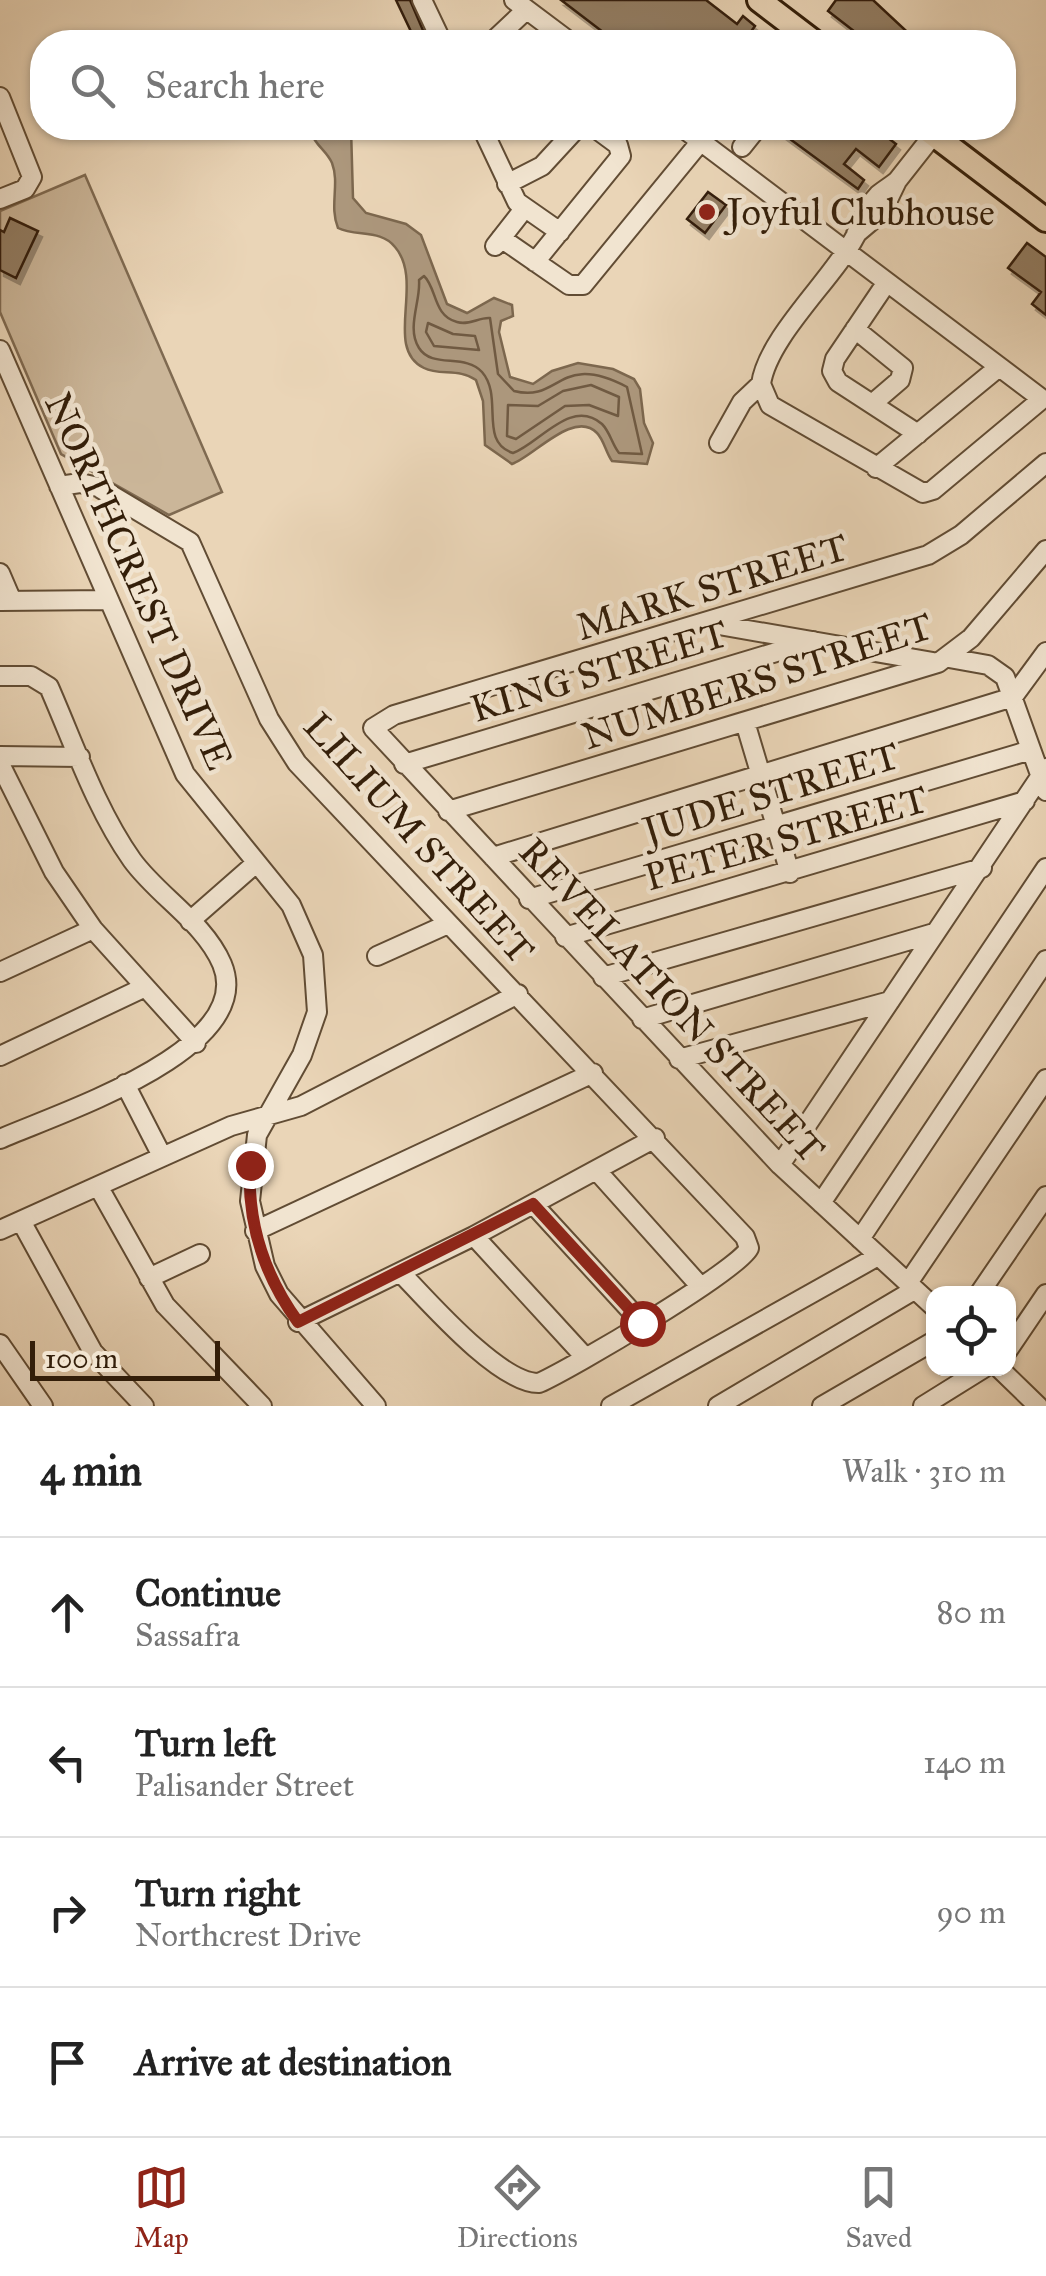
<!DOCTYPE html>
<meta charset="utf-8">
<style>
:root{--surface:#fff;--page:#f6f6f6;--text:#222;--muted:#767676;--line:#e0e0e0;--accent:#8f2418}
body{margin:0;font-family:"IM FELL Great Primer",serif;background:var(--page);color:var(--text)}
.controls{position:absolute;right:30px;bottom:30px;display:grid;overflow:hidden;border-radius:20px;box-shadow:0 2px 8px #0004}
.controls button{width:90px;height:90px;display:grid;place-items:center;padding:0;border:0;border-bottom:2px solid var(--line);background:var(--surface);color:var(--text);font:50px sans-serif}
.scale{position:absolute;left:30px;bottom:25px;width:190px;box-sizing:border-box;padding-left:10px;border:5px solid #331e09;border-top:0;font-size:28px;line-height:35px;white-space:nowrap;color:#331e09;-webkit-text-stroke:8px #f1e4d0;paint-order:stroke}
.stop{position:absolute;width:30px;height:30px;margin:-22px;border:8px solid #8f2418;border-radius:50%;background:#fff}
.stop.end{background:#8f2418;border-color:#fff;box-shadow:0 2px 10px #0008}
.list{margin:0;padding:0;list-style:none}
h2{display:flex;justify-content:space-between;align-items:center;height:130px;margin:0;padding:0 40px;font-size:42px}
h2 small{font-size:32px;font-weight:400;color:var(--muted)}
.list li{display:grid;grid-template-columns:65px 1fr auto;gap:30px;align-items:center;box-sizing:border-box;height:150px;padding:0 40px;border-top:2px solid var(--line)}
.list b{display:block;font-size:38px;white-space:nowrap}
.list p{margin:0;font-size:32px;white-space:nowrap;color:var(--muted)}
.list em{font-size:32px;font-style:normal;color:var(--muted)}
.icon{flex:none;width:55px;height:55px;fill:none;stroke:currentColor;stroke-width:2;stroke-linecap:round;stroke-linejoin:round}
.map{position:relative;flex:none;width:1046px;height:1406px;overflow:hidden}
.search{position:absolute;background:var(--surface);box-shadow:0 2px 8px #0004;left:30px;right:30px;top:30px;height:110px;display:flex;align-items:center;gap:25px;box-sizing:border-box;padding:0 35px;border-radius:40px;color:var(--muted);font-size:38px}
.sheet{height:730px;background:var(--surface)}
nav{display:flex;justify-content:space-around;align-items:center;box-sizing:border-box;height:140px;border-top:2px solid var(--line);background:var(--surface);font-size:28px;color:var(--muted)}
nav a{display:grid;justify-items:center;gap:5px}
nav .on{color:var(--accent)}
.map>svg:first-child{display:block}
</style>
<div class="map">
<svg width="1046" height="1406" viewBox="0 0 1046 1406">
<defs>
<filter id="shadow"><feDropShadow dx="4" dy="6" stdDeviation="0" flood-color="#0004"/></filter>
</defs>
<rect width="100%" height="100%" fill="#ead5b7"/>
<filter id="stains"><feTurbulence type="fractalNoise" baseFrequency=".002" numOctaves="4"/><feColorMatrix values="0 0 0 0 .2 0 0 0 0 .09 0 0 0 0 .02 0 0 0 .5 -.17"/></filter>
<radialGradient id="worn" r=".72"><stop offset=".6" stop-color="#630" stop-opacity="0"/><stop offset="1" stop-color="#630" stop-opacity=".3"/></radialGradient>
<path fill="#cbb699" stroke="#7f6a51" stroke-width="2.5" d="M85,175L222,492L169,515L61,454L0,312V211Z"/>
<path fill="#ac977c" stroke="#7c674e" stroke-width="2.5" d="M311,128H351L353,198L366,213L406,224L421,235L447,304L467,313L494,298L512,305L513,316L501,321L499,332L510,377L533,384L552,371L578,363L613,369L634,379L640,389L644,423L653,443L647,464L612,461C606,453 604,440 597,433C574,409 533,457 512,464L485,445L483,401L476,380C459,368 440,376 424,368C383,348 425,282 395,247C381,229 356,237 338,228C329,206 340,184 332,163C326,149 312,144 311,128Z"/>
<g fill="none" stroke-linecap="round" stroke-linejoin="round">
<path stroke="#705a42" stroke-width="2.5" d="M424,276C437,288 433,316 457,322C469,326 479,317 490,318L498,374L514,391C561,403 558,351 627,387L642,454L619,453C612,444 610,432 602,424C571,397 539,444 513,453C478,442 504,397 482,372C465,353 432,369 419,348C406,328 421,301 419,280Z
M428,323L453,334L475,336L479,350L434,346L426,332Z
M591,385L619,397L618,416L589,405L565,406L516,439L507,436L508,405L538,406L563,391Z"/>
</g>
<path fill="#927d63" stroke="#331e09" stroke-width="2.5" filter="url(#shadow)" d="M396,0H410L428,42H416Z
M561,0H706L737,24L743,16L755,26L750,33L762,42H616Z
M836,0H873L918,42H868L828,11Z
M775,128H875L896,144L879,167L856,149L844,164L864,180L858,189Z
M708,192L726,205L705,233L687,219Z
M10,218L38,231L16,278L0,270V230L4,232Z
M1027,243L1046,257V315L1032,304L1041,292L1008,268Z"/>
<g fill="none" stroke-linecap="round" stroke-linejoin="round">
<g stroke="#614c34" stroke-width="22">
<path id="minor" d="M422,0L442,42
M514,0L570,42
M492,42L526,10
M0,97L32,177L25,189L0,199
M482,128L517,202L560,232
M683,128L1042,399L933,490L923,493L770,405L761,384C768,336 834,278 856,235C863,220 866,207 878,195C884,190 891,186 897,181
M742,147L757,128
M507,184L542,166L577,128
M856,234L882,212L897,181L934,134
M501,238L569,285H583L701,141
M495,246L524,209
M535,262L621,156L618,145L595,128
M887,282L835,359L832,371L838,382L918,434
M855,329L903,368L900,380L872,404
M0,350L185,774L291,905L313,955L317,1012L302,1055L257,1135L250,1201L265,1266L279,1294L376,1406
M719,443L742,402L761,384
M876,468L999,367
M59,486L80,483L98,487L190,542L269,719L297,763L745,1237L749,1248C741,1269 569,1370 539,1383C500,1384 428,1301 401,1273
M0,573L12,601
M0,601L108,600
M713,624L933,662
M949,658L988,665L1005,677L1046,791
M0,676H31L49,687C74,744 96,809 132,860C158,896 204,922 222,964C258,1050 56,1114 0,1139
M745,722L790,873
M0,756L80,757
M0,764L54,872L93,929L196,1043
M404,764L813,641
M448,811L938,663L971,638L1046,550
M493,857L1013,697L1046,652
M529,899L1031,750
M190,921L255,864
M565,937L1025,801
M377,956L448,924
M0,972L93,929
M603,977L982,868
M642,1019L934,933
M0,1056L143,988
M679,1059L890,1001
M125,1084L162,1156
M780,1165L1046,768
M598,1172L701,1287
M98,1186L165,1305L262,1406
M821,1203L1046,868
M533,1204L642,1323
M21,1221L93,1352L144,1406
M0,1230L231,1126L301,1106L518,994
M255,1231L593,1073
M474,1236L584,1356
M860,1239L1046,960
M149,1278L200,1254
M908,1283L1046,1079
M979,1294L1046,1196
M934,1307L780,1165L373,728L394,715L928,555L961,535L1046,463
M298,1322L474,1236L655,1138
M0,1344L43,1406
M1008,1350L1046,1294
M999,1368L1038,1406
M611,1406L878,1256
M718,1406L914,1290
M822,1406L934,1341
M923,1406L984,1368"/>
</g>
<g stroke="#331e09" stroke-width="28">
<path id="major" d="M759,0L814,42
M925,128L1046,220"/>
</g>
<use href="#minor" stroke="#f1e4d0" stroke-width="18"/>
<use href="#major" stroke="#ead5b7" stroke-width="22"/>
</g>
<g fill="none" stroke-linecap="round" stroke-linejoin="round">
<path stroke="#8f2418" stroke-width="12" d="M250,1165C247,1224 264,1275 298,1322L533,1204L642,1323"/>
</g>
<circle fill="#8f2418" stroke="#f1e4d0" stroke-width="4" cx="707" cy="212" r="10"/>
<g text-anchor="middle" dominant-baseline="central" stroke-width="9" stroke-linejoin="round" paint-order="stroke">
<g font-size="38" fill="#331e09" stroke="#f1e4d0" text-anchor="start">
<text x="727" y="212">Joyful Clubhouse</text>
</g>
<g font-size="38" fill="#331e09" stroke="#f1e4d0">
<text transform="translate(139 581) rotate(66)">NORTHCREST DRIVE</text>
<text transform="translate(712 587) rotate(-17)">MARK STREET</text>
<text transform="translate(599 671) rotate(-17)">KING STREET</text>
<text transform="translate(757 681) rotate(-18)">NUMBERS STREET</text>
<text transform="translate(771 793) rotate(-17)">JUDE STREET</text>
<text transform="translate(419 838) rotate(48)">LILIUM STREET</text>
<text transform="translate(786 838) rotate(-16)">PETER STREET</text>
<text transform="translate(672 1000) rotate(47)">REVELATION STREET</text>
</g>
</g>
<rect width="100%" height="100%" filter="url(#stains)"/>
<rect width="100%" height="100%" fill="url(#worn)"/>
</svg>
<div class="controls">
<button><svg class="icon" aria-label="locate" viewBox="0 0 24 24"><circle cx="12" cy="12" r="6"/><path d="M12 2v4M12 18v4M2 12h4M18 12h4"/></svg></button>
</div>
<div class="scale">100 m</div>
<div class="stop" style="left:642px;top:1323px"></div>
<div class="stop end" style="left:250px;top:1165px"></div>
<div class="search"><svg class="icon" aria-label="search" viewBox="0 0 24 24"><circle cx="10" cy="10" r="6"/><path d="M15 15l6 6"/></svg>Search here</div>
</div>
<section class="sheet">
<h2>4 min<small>Walk · 310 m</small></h2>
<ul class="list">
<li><svg class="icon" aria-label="ahead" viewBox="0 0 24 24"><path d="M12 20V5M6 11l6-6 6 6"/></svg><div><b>Continue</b><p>Sassafra</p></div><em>80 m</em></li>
<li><svg class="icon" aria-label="left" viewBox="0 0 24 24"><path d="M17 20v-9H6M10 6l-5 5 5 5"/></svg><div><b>Turn left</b><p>Palisander Street</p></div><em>140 m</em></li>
<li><svg class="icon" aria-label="right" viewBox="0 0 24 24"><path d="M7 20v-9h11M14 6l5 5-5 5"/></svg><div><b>Turn right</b><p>Northcrest Drive</p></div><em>90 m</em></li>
<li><svg class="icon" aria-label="arrive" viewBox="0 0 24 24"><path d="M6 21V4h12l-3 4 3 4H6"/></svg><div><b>Arrive at destination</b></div></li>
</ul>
</section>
<nav>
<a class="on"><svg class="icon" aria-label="map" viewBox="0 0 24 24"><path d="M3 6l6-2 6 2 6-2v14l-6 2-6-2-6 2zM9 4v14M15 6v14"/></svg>Map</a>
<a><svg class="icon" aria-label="directions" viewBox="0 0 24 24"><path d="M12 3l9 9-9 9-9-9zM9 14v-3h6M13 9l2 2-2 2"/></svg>Directions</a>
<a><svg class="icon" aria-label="saved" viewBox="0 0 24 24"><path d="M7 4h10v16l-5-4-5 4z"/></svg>Saved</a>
</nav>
